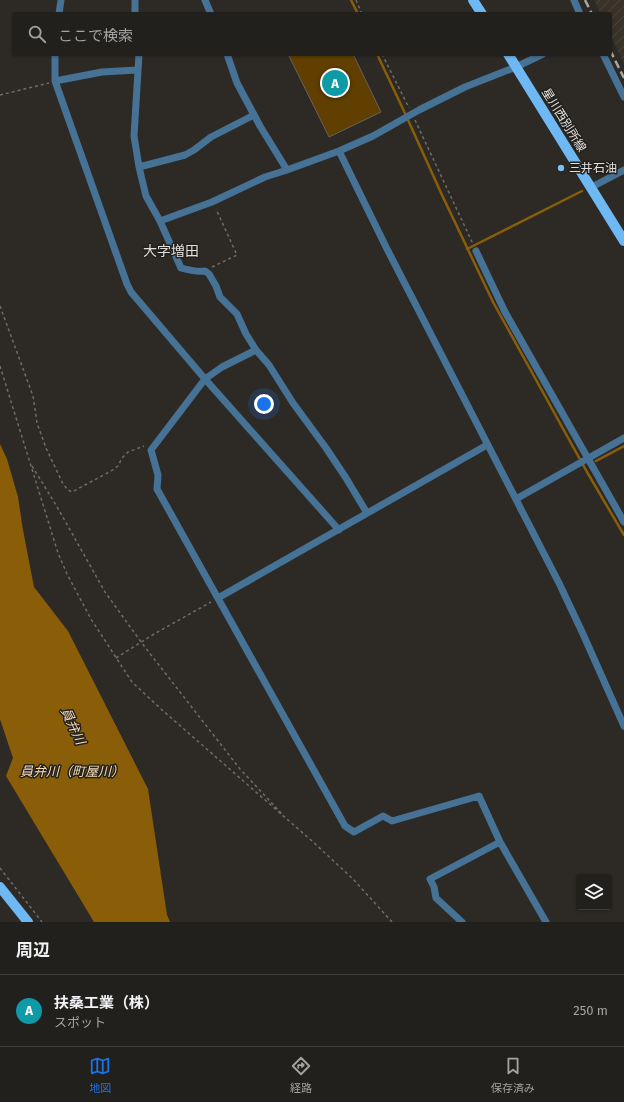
<!DOCTYPE html>
<html lang="ja">
<meta charset="utf-8">
<style>
:root{--surface:#22201c;--page:#2a2825;--text:#f1f3f6;--muted:#a2a3a3;--line:#3f3e3b;--accent:#1a73e8}
body{margin:0;font-family:"Fira Sans","Noto Sans JP",sans-serif;background:var(--page);color:var(--text)}
.controls{position:absolute;right:12px;bottom:12px;display:grid;overflow:hidden;border-radius:4px;box-shadow:0 1px 3px #0004}
.controls button{width:36px;height:36px;display:grid;place-items:center;padding:0;border:0;border-bottom:1px solid var(--line);background:var(--surface);color:var(--text);font:20px sans-serif}
.you{position:absolute;left:264px;top:404px;width:14px;height:14px;margin:-10px;border:3px solid #fff;border-radius:50%;background:#1a73e8;box-shadow:0 0 0 6px #1a73e833}
.badge{display:grid;place-items:center;width:26px;height:26px;border-radius:50%;background:var(--accent);color:#fff;font-size:13px;font-weight:700}
.pin{position:absolute;translate:-50% -50%;border:2px solid #fff;box-shadow:0 1px 4px #0006}
.list{margin:0;padding:0;list-style:none}
h2{display:flex;justify-content:space-between;align-items:center;height:52px;margin:0;padding:0 16px;font-size:17px}
h2 small{font-size:13px;font-weight:400;color:var(--muted)}
.list li{display:grid;grid-template-columns:26px 1fr auto;gap:12px;align-items:center;box-sizing:border-box;height:72px;padding:0 16px;border-top:1px solid var(--line)}
.list b{display:block;font-size:15px;white-space:nowrap}
.list p{margin:0;font-size:13px;white-space:nowrap;color:var(--muted)}
.list em{font-size:13px;font-style:normal;color:var(--muted)}
.icon{flex:none;width:22px;height:22px;fill:none;stroke:currentColor;stroke-width:2;stroke-linecap:round;stroke-linejoin:round}
.map{position:relative;flex:none;width:624px;height:922px;overflow:hidden}
.search{position:absolute;background:var(--surface);box-shadow:0 1px 3px #0004;left:12px;right:12px;top:12px;height:44px;display:flex;align-items:center;gap:10px;box-sizing:border-box;padding:0 14px;border-radius:4px;color:var(--muted);font-size:15px}
.sheet{height:124px;background:var(--surface)}
nav{display:flex;justify-content:space-around;align-items:center;box-sizing:border-box;height:56px;border-top:1px solid var(--line);background:var(--surface);font-size:11px;color:var(--muted)}
nav a{display:grid;justify-items:center;gap:2px}
nav .on{color:var(--accent)}
.map>svg:first-child{display:block}
</style>
<div class="map">
<svg width="624" height="922" viewBox="0 0 624 922">
<defs>
<pattern id="industrial-furrows" width="10" height="10" patternUnits="userSpaceOnUse"><rect width="10" height="10" fill="#383229"/><path d="M-1 1l2-2M0 10L10 0M9 11l2-2" fill="none" stroke="#4b463d"/></pattern>
</defs>
<rect width="100%" height="100%" fill="#2d2a26"/>
<path fill="url(#industrial-furrows)" d="M594,0H624V64L610,34V14H601Z"/>
<path fill="#8a5e08" d="M0,444L7,459L18,497L23,530L34,587L68,631L148,789L167,915L170,922H94L6,776L13,758L0,719Z"/>
<g fill="none" stroke-linecap="round" stroke-linejoin="round">
<path stroke="#8a5e08" stroke-width="2.5" d="M351,0L358,14
M377,54L403,109L442,195L493,302L587,472L624,535
M467,249L582,191
M596,461L624,446"/>
</g>
<path fill="#603f00" stroke="#64615c" d="M288,54H353L381,112L329,137Z"/>
<g fill="none" stroke-linecap="round" stroke-linejoin="round">
<path stroke="#6f6c69" stroke-width="1.5" stroke-dasharray="3 3" stroke-linecap="butt" d="M356,0L362,14
M382,54L409,108
M0,95L49,83
M415,120L473,244
M212,267L237,255L216,209
M0,306L33,396L37,423L46,448L63,484L68,490L72,492L111,471L118,466L122,458L128,452L144,446
M0,366L58,553L67,574L91,619L132,682L161,709L312,841L353,879L392,922
M32,466L56,505L105,592L141,642L240,769L282,814
M116,658L154,634L211,602
M0,868L42,922"/>
<path stroke="#467296" stroke-width="7" d="M135,0V14
M205,0L211,14
M574,0L580,14
M59,14L61,0
M55,54V81L127,284L131,292L205,379L339,530
M139,54L134,136L139,167L146,196L160,221L181,268C188,270 197,272 205,271L209,274L216,286L220,297L237,314L246,334L256,350L269,365L293,403L326,448L346,478L367,513
M227,54L237,83L260,126L287,170
M603,54L624,97
M55,81L102,72L137,70
M339,151L387,249L559,583L583,634L624,726
M139,167L185,155L194,150L211,137L254,115
M590,188L624,170
M160,221L212,202L265,177L287,170L339,151L373,136L419,110L465,87L516,67L543,54
M476,251L505,312L624,522
M256,350L222,367L205,379L151,450L158,475L157,489L345,826L354,832L383,816L392,821L479,796L500,842L546,922
M516,499L624,438
M218,598L487,445
M462,922L436,898L434,887L430,879L500,842"/>
<path stroke="#6eb8f3" stroke-width="10" d="M473,0L482,14
M508,54L624,241
M0,887L28,922"/>
<path stroke="#a9a7a4" stroke-width="2.5" stroke-dasharray="8 4" stroke-linecap="butt" d="M585,0L592,14
M610,50L624,78"/>
</g>
<circle fill="#79bff8" stroke="#23211d" stroke-width="1.5" cx="561" cy="168" r="4"/>
<g text-anchor="middle" dominant-baseline="central" stroke-width="3" stroke-linejoin="round" paint-order="stroke">
<g font-size="12" fill="#e1dfdd" stroke="#23211d">
<text transform="translate(564 120) rotate(58)">星川西別所線</text>
</g>
<g font-size="12" fill="#e1dfdd" stroke="#23211d" text-anchor="start">
<text x="569" y="168">三井石油</text>
</g>
<g font-size="13" font-style="italic" fill="#f8dfbb" stroke="#23211d">
<text transform="translate(73 726) rotate(65)">員弁川</text>
<text x="72" y="771">員弁川（町屋川）</text>
</g>
<g font-size="14" fill="#e1dfdd" stroke="#23211d">
<text x="171" y="251">大字増田</text>
</g>
</g>
</svg>
<div class="controls">
<button><svg class="icon" aria-label="layers" viewBox="0 0 24 24"><path d="M12 4l9 5-9 5-9-5zM3 14l9 5 9-5"/></svg></button>
</div>
<div class="you"></div>
<div class="pin badge" style="left:335px;top:83px;background:#0f9aa8">A</div>
<div class="search"><svg class="icon" aria-label="search" viewBox="0 0 24 24"><circle cx="10" cy="10" r="6"/><path d="M15 15l6 6"/></svg>ここで検索</div>
</div>
<section class="sheet">
<h2>周辺<small></small></h2>
<ul class="list">
<li><span class="badge" style="background:#0f9aa8">A</span><div><b>扶桑工業（株）</b><p>スポット</p></div><em>250 m</em></li>
</ul>
</section>
<nav>
<a class="on"><svg class="icon" aria-label="map" viewBox="0 0 24 24"><path d="M3 6l6-2 6 2 6-2v14l-6 2-6-2-6 2zM9 4v14M15 6v14"/></svg>地図</a>
<a><svg class="icon" aria-label="directions" viewBox="0 0 24 24"><path d="M12 3l9 9-9 9-9-9zM9 14v-3h6M13 9l2 2-2 2"/></svg>経路</a>
<a><svg class="icon" aria-label="saved" viewBox="0 0 24 24"><path d="M7 4h10v16l-5-4-5 4z"/></svg>保存済み</a>
</nav>
